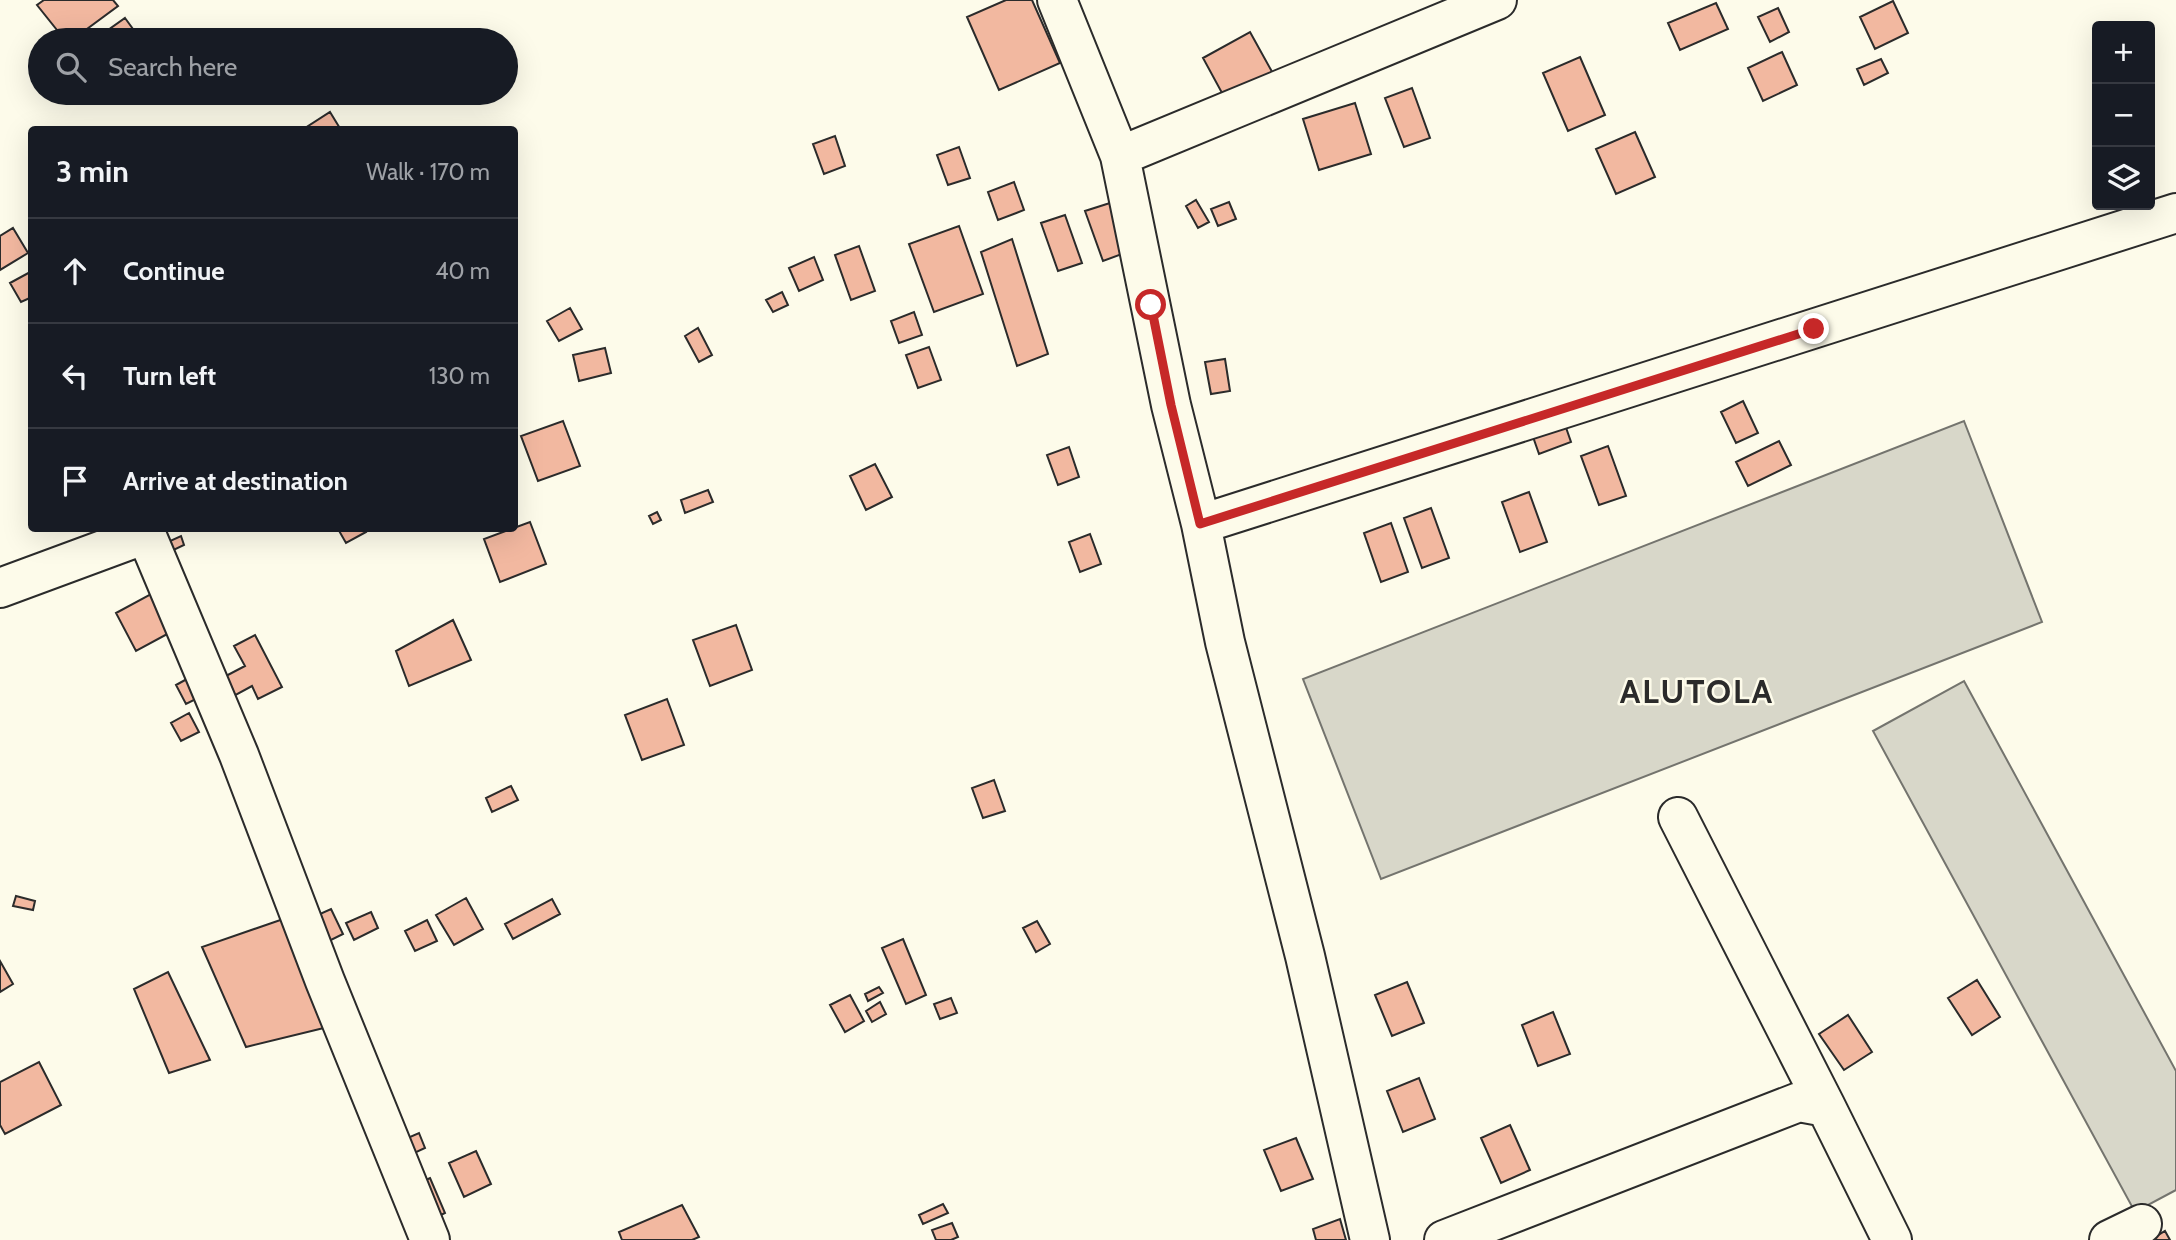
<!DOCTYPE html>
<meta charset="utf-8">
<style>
:root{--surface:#171b24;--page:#242831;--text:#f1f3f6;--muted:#9ea1a6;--line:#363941}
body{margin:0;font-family:Cabin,sans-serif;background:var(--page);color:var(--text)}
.controls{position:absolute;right:21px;top:21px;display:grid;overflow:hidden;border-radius:7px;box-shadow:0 7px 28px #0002}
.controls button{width:63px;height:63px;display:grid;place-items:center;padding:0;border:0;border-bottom:2px solid var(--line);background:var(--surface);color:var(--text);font:35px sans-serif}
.stop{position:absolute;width:21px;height:21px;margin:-16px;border:5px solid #c62828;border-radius:50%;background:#fff}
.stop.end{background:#c62828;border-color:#fff;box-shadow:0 2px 7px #0008}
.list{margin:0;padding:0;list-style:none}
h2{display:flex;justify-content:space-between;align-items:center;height:91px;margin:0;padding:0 28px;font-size:30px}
h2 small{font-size:23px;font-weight:400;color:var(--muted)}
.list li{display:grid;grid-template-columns:46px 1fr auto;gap:21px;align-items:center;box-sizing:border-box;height:105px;padding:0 28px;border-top:2px solid var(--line)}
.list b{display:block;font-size:26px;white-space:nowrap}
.list em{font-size:23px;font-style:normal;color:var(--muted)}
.icon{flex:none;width:38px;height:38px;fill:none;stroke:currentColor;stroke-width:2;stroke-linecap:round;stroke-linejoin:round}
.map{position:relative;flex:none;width:2176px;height:1240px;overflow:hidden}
.search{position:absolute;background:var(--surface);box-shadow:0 7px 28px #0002;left:28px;top:28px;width:490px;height:77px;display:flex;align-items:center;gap:18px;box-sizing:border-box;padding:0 24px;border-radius:38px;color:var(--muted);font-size:26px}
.panel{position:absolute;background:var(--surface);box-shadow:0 7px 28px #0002;left:28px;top:126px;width:490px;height:406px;border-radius:7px}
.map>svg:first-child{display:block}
</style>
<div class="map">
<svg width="2176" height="1240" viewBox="0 0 2176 1240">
<rect width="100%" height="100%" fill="#fdfbea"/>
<path fill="#d8d7c9" stroke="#74746e" stroke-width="2" d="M1964,421L2042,622L1381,879L1303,679Z
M1964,681L2176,1071V1190L2135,1212L1873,731Z"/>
<path fill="#f2b8a0" stroke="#2b2b2b" stroke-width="2" d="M44,0H113L118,6L72,40H65L37,5Z
M1006,0H1032L1060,63L999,90L967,17Z
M1893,1L1908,33L1875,49L1860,17Z
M1716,3L1728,29L1680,50L1668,23Z
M1778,8L1789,32L1770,42L1758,17Z
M125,18L141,40H94Z
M1250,32L1276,79L1228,104L1203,58Z
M1782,52L1797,85L1763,101L1748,68Z
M1580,57L1605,115L1568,131L1543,73Z
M1881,59L1888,73L1864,85L1857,69Z
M1412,88L1430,138L1404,147L1385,98Z
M1355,103L1371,154L1319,170L1303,119Z
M330,112L341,130H302Z
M1635,132L1655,177L1616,194L1596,149Z
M835,136L845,166L824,174L813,144Z
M959,147L970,178L948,185L937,155Z
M1014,182L1024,210L998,220L988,192Z
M1196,200L1209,222L1198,228L1186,206Z
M1113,202L1130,251L1103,261L1085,211Z
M1229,202L1236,219L1218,226L1211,209Z
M1065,215L1082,263L1058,271L1041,223Z
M959,226L983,294L934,312L909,244Z
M13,228L28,253L0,270V236Z
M1012,239L1048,354L1017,366L981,252Z
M859,246L875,291L851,300L835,255Z
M814,257L823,280L799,291L789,268Z
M32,271V297L21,302L10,283Z
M782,292L788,305L773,312L766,300Z
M570,308L582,329L559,341L547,321Z
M914,312L922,335L899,343L891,321Z
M698,328L712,355L699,362L685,336Z
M929,347L941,380L918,388L906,355Z
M605,348L611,373L579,381L573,355Z
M1225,359L1230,391L1211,394L1205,362Z
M1743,401L1758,433L1736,443L1721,412Z
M1563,419L1571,442L1539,454L1531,431Z
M563,421L580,466L538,481L521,436Z
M1779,441L1791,465L1748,486L1736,462Z
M1608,446L1626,496L1599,505L1581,456Z
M1069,447L1079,477L1058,485L1047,455Z
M875,464L892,497L866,510L850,476Z
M708,490L713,502L685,513L681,500Z
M1529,492L1547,542L1520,552L1502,502Z
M1431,508L1449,558L1422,568L1404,518Z
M657,512L661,520L653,524L649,516Z
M530,522L546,564L500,582L484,539Z
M1391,523L1408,572L1381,582L1364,533Z
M364,528L366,532L346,543L338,529Z
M1090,534L1101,564L1080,572L1069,542Z
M181,536L184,545L163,555L159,546Z
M151,594L171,632L136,651L116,613Z
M453,620L471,660L409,686L396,651Z
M736,625L752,670L710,686L693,640Z
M255,635L282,687L258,699L252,686L232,697L222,678L245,666L234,646Z
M196,674L206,694L186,704L176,685Z
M667,699L684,745L642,760L625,715Z
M189,713L199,732L181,741L171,723Z
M994,780L1005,811L983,818L972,788Z
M511,786L518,800L492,812L486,798Z
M16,896L35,901L33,910L13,906Z
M466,898L483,929L454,945L436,915Z
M552,899L560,914L513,939L505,924Z
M331,909L343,934L323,944L311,918Z
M371,912L378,928L354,940L346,923Z
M289,917L332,1026L246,1047L202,947Z
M427,920L437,941L415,951L405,931Z
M1037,921L1050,944L1036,952L1023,928Z
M903,939L926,995L906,1004L882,948Z
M0,961L13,984L0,992Z
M168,972L210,1060L169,1073L134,989Z
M1977,980L2000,1017L1972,1035L1948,998Z
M1407,982L1424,1023L1392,1036L1375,995Z
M879,987L883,993L868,1001L865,994Z
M850,995L864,1021L845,1032L830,1005Z
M951,998L957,1013L940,1019L934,1004Z
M880,1002L886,1014L872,1022L866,1011Z
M1553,1012L1570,1054L1538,1066L1522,1025Z
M1848,1015L1872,1052L1844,1070L1819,1034Z
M39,1062L61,1105L5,1134L0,1125V1082Z
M1419,1078L1435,1119L1403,1132L1387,1091Z
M1510,1125L1530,1170L1501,1183L1481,1138Z
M419,1133L425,1148L410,1155L403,1140Z
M1296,1138L1313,1179L1281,1191L1264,1150Z
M476,1151L491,1184L464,1197L449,1163Z
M430,1178L445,1213L433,1219L417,1184Z
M943,1204L948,1213L923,1224L919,1215Z
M682,1205L699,1237L692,1240H622L619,1232Z
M1340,1219L1346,1240H1316L1313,1229Z
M952,1223L958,1237L951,1240H936L932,1230Z
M2165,1231L2170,1240H2150Z"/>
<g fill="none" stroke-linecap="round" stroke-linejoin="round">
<g stroke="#2b2b2b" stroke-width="42">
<path id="minor" d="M1057,0L1120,156L1171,405L1201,524L1225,642L1305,956L1370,1240
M1120,156L1497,0
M1201,524L2176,213
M0,588L146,534L239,755L325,981L430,1240
M1678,817L1826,1107
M1444,1240L1799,1102L1826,1107L1892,1240
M2109,1240L2142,1224"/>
</g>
<use href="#minor" stroke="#fdfbea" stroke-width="38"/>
</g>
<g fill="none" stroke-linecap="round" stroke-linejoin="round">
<path stroke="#c62828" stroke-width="9" d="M1151,305L1171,405L1200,524L1814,329"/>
</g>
<g text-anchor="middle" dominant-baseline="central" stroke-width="5" stroke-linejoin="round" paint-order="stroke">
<g font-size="33" font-weight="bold" letter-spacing="2" fill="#2b2b2b" stroke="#fdfbea">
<text x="1697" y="691">ALUTOLA</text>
</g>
</g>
</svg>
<div class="controls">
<button>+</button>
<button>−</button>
<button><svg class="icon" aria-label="layers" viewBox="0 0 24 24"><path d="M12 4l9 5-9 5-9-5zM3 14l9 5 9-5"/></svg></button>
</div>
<div class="stop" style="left:1151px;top:305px"></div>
<div class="stop end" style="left:1814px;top:329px"></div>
<div class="search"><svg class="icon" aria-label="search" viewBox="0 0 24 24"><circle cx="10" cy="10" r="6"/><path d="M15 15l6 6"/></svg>Search here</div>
<section class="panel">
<h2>3 min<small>Walk · 170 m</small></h2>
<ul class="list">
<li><svg class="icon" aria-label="ahead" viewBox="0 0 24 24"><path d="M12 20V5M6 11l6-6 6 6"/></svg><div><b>Continue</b></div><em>40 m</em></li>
<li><svg class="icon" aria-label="left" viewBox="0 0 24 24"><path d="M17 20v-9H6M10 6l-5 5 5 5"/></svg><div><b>Turn left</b></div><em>130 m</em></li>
<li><svg class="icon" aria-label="arrive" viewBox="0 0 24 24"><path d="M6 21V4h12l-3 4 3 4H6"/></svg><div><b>Arrive at destination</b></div></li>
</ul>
</section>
</div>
